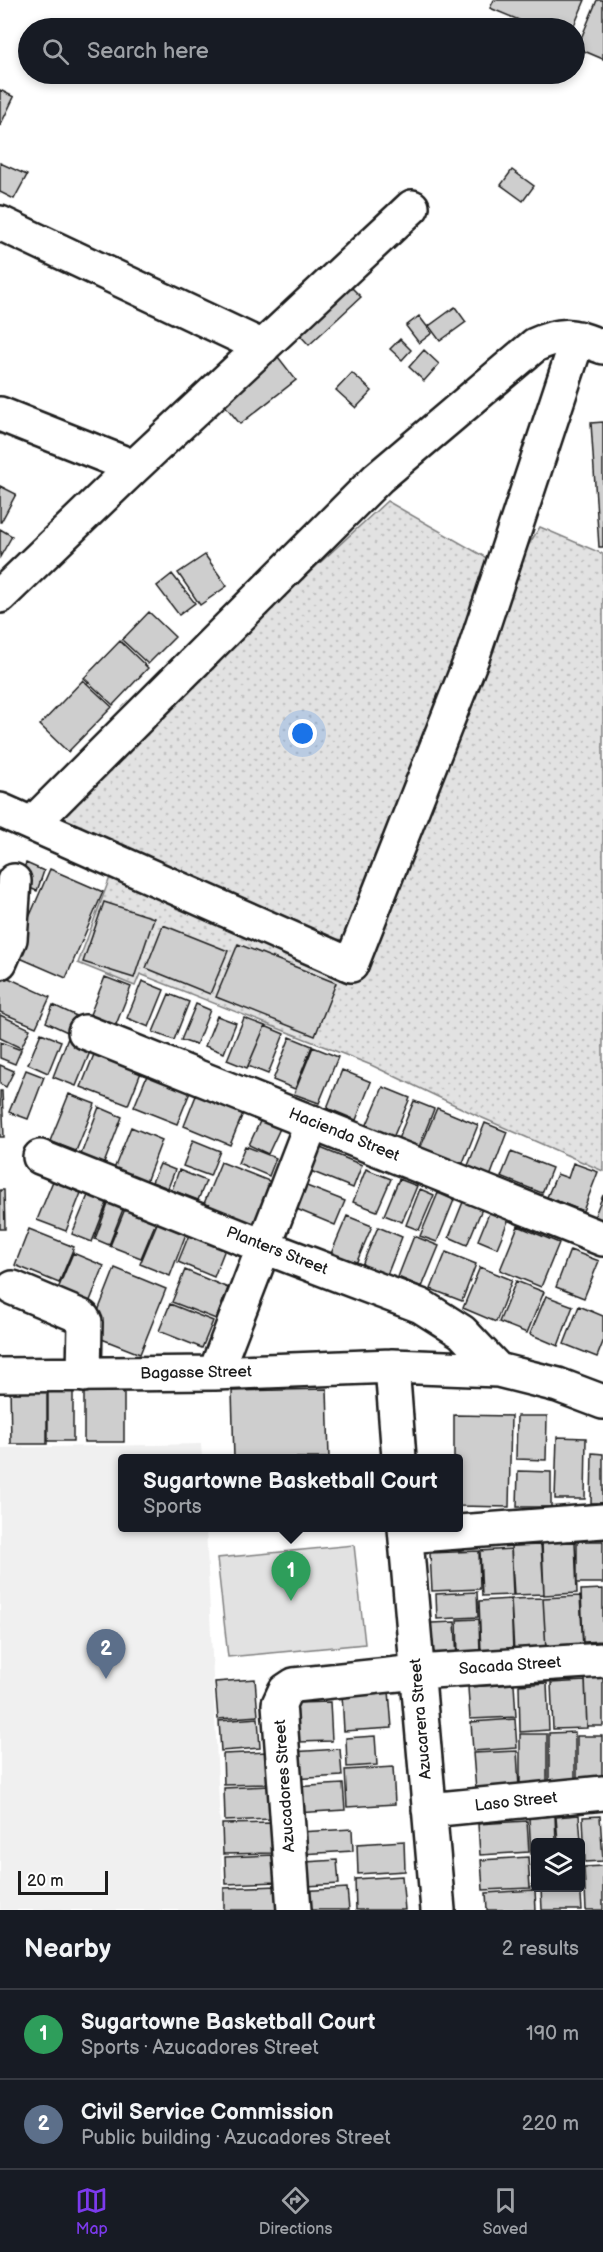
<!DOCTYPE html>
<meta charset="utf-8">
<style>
:root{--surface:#171b24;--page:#242831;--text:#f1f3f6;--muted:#9ea1a6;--line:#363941;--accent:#7c3aed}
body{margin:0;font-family:"Balsamiq Sans",sans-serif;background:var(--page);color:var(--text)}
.controls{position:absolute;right:18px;bottom:18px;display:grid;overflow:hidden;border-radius:6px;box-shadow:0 3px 9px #0003}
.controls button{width:54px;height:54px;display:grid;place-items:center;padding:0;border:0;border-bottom:2px solid var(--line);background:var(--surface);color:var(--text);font:30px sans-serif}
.scale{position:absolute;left:18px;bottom:15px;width:90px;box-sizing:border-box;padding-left:6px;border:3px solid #1c1c1c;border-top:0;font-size:16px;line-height:21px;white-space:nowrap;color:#1c1c1c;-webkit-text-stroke:4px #fff;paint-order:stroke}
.you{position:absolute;left:303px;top:734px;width:21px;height:21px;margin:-15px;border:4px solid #fff;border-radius:50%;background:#1a73e8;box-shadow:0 0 0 9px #1a73e833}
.badge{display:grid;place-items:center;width:39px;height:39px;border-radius:50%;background:var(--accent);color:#fff;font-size:20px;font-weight:700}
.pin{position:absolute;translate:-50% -50px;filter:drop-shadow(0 2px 3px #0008)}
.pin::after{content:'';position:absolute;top:32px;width:21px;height:18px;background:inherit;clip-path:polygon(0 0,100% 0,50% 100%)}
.popup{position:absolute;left:118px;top:1454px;width:345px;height:78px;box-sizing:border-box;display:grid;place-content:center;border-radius:6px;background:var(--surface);filter:drop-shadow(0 2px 4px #0005);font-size:20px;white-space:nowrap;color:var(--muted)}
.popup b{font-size:22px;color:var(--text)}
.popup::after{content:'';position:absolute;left:50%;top:100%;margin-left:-12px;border:12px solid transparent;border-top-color:var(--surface)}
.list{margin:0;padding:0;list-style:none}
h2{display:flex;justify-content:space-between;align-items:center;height:78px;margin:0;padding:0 24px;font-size:26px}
h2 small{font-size:20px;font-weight:400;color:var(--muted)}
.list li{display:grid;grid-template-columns:39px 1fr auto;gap:18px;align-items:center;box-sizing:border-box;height:90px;padding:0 24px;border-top:2px solid var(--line)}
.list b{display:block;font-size:22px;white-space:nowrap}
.list p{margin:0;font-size:20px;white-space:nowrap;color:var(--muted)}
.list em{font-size:20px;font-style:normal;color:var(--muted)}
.icon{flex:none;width:33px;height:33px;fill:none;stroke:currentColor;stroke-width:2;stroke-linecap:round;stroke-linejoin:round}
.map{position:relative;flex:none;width:603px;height:1910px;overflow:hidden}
.search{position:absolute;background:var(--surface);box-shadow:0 3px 9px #0003;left:18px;right:18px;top:18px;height:66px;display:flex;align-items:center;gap:15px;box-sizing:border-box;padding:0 21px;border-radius:33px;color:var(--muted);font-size:22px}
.sheet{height:258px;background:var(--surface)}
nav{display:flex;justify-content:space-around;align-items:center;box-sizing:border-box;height:84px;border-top:2px solid var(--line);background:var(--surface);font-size:16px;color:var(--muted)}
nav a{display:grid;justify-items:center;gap:3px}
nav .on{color:var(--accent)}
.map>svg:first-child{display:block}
</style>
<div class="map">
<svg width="603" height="1910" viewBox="0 0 603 1910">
<defs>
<pattern id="grass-dots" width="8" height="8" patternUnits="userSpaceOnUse" patternTransform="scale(1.5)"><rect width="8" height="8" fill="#e2e2e2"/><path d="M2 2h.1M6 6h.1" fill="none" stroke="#c1c1c1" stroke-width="1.8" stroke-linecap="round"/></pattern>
</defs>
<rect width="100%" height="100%" fill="#fff"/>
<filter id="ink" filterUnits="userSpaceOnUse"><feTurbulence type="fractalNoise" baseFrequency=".0167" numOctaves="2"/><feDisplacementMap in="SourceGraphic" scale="12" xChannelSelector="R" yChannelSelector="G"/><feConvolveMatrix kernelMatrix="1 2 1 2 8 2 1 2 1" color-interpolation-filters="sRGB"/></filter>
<g filter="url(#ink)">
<path fill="#f0f0f0" d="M201,1444L202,1458H123V1528H206L224,1910H0V1448Z"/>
<path fill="url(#grass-dots)" stroke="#7f7f7f" stroke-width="1.5" d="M387,501L511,572L540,527L603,554V1171L478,1116L371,1065L140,974L135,986L78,963L112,872L21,838Z"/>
<path fill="#e2e2e2" stroke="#7f7f7f" stroke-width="1.5" d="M354,1545L365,1644L228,1657L217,1558Z"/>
<path fill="#cecece" stroke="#1c1c1c" stroke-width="1.5" d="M494,0H585L573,28H538L490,8Z
M597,0H603V59L577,48Z
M0,90L14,97L0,126Z
M0,163L27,175L14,199L0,192Z
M512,170L534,186L523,201L501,185Z
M346,282L361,297L309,345L295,330Z
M455,307L466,322L440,341L429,326Z
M419,316L432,333L419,343L406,326Z
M400,339L411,350L402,360L390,349Z
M424,350L439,364L424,381L409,367Z
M275,353L296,380L240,424L219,398Z
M352,373L372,391L356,408L336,390Z
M603,422V547H599L591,423Z
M0,486L16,494L1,522H0Z
M0,529L12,536L0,557Z
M205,555L227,586L200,605L178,573Z
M172,574L195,603L179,615L157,586Z
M149,612L175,637L148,664L122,640Z
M120,641L148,668L113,705L84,678Z
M83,680L112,707L68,752L40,725Z
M26,863L44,871L37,891L17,883Z
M50,869L103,892L66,978L13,955Z
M104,902L154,918L134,978L83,962Z
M163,925L228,951L210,994L146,968Z
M238,944L336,983L315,1036L216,997Z
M4,976L50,997L36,1027L0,1012V985Z
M105,977L131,987L115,1027L89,1017Z
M142,981L164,990L149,1027L127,1018Z
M169,994L189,1002L174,1040L153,1032Z
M196,1004L210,1010L196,1045L181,1040Z
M53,1005L83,1019L76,1036L46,1022Z
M0,1015L30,1029L21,1048L0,1038Z
M217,1016L236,1023L224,1053L205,1046Z
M244,1018L265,1026L247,1068L227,1060Z
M265,1026L284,1034L268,1074L248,1066Z
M41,1033L61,1041L48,1073L28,1064Z
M290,1037L312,1046L295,1089L273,1080Z
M68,1038L92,1047L76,1086L53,1077Z
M0,1042L21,1050L15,1064L0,1058Z
M97,1047L144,1065L128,1105L81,1087Z
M313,1047L338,1057L319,1103L294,1094Z
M0,1065L14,1071L6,1087L0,1084Z
M150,1068L193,1085L177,1124L134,1107Z
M26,1070L44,1077L28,1119L9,1112Z
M342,1070L371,1082L356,1120L327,1108Z
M383,1087L410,1098L392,1140L365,1129Z
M199,1088L246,1106L230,1145L184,1126Z
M0,1091H2L4,1137H0Z
M69,1094L95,1104L76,1151L50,1141Z
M414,1101L434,1109L419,1147L398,1139Z
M99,1107L122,1117L103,1166L80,1157Z
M437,1108L478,1125L462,1165L420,1149Z
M263,1115L282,1124L268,1154L249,1145Z
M485,1123L507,1132L490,1177L467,1168Z
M131,1127L162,1140L146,1182L114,1169Z
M193,1140L220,1151L210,1176L183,1166Z
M245,1146L276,1158L269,1176L238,1163Z
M318,1147L362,1165L353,1188L308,1170Z
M511,1152L552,1168L542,1193L501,1177Z
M221,1162L279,1185L261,1229L203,1206Z
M573,1163L598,1172L583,1211L547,1197L557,1174L568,1178Z
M160,1164L175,1170L168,1188L152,1182Z
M366,1169L391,1179L377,1211L353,1202Z
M179,1170L206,1181L198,1200L172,1190Z
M399,1179L417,1186L402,1222L384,1215Z
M53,1181L81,1193L66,1231L37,1220Z
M304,1185L345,1201L335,1225L294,1208Z
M91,1188L110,1195L92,1242L72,1234Z
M420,1189L434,1195L419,1230L406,1225Z
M0,1190H4L5,1229H0Z
M438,1193L454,1200L437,1242L420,1236Z
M603,1195V1224L593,1220Z
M465,1197L484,1204L467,1245L449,1237Z
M110,1199L125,1204L109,1245L95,1239Z
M494,1201L513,1209L497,1248L478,1240Z
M127,1204L158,1217L141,1258L110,1246Z
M161,1214L189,1226L170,1276L140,1264Z
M347,1216L372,1226L355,1266L330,1256Z
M518,1226L559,1243L541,1287L500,1270Z
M378,1227L402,1237L387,1275L362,1265Z
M29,1229L74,1247L59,1283L15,1265Z
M191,1230L227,1244L214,1277L178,1262Z
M414,1236L439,1246L422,1287L398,1277Z
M570,1250L599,1261L584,1298L556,1287Z
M446,1252L476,1264L462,1301L431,1289Z
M73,1253L104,1266L87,1308L55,1296Z
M480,1267L512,1280L496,1322L463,1308Z
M115,1268L166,1289L140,1354L89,1334Z
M185,1270L228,1288L216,1319L172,1302Z
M516,1281L544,1292L527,1333L499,1322Z
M546,1296L573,1306L558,1346L530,1334Z
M170,1304L213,1321L202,1348L159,1331Z
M579,1306L603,1316V1342L597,1357L564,1344Z
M10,1383H47V1444H11Z
M48,1385H73V1441H48Z
M84,1385H124V1442H84Z
M327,1389L329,1458H234L232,1391Z
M454,1415L511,1416L509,1507L459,1506V1458H454Z
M517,1416H547L546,1460L516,1459Z
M557,1437L586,1438L585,1499H555Z
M592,1453L603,1454V1503H591Z
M518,1471L551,1472V1507H517Z
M577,1541H603V1583H577Z
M575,1542L577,1593L544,1595L542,1543Z
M541,1545L544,1594L514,1595L511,1546Z
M511,1549L513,1595L482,1596L480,1551Z
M479,1551L480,1589L432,1591L430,1553Z
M603,1589V1641L583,1642L581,1590Z
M477,1592L478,1617L437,1619L436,1594Z
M580,1596L583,1648L546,1649L543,1598Z
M543,1598L546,1650L514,1652L511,1599Z
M511,1599L513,1652L481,1653L479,1601Z
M479,1619L480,1655L458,1656L457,1620Z
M455,1622L457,1659L433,1660L431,1623Z
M585,1678H603V1726H587Z
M255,1679L258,1716L218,1719L215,1682Z
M585,1681L587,1728L553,1729L551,1683Z
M547,1683L549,1730L520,1732L519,1685Z
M514,1684L516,1717L470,1719L468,1687Z
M389,1691L392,1728L344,1731L342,1694Z
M330,1702L332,1741L299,1742L297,1703Z
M258,1718L260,1748L221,1751L219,1721Z
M515,1719L517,1748L473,1751L471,1722Z
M575,1732V1788H549V1733Z
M520,1734H547V1788H520Z
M375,1736L377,1765L347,1767L346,1738Z
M577,1736H602V1782L577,1783Z
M340,1749L342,1776L292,1779L291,1752Z
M517,1751L519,1788L476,1791L473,1753Z
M267,1752L268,1784L224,1785L223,1754Z
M393,1767L395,1804L347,1807L345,1770Z
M343,1784L345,1810L295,1813L293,1787Z
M270,1786L272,1819L225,1821L224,1788Z
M579,1815L583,1866H580V1842H558L556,1817Z
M555,1816L556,1842H536V1871H532L529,1818Z
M600,1816L603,1861L585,1862L583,1817Z
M527,1821L529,1852L480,1855L478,1824Z
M273,1823L274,1853L223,1854L222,1824Z
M352,1829L353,1851L301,1854L299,1832Z
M404,1841L405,1871L358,1874L357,1844Z
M275,1855L276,1882L226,1884L225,1857Z
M528,1857L530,1888L483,1890L481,1860Z
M337,1860L339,1884L307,1886L305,1862Z
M603,1866V1910H586L584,1867Z
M402,1876L405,1910H356L355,1879Z
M580,1882L582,1910H542L541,1888H580Z
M277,1886V1910H224V1888Z
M347,1888L349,1910H301L300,1891Z
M535,1890L536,1910H487L486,1893Z"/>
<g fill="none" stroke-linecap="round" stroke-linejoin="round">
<g stroke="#1c1c1c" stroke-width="38">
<path id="minor" d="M0,223L263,347
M0,414L134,467
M0,596L134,467L412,207
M0,810L351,965L473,655L578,338
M33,823L378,478L535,345C565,331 573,336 603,347
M0,962L10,939L14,881
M85,1032L603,1239
M40,1157L265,1247L421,1306L462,1332L498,1370
M13,1288L82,1317L85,1322L84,1375
M392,1366L399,1458
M215,1373L312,1122
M0,1375L215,1373L392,1366L498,1370L558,1385L603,1402
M405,1528L438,1910
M406,1536L603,1521
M429,1810L603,1793
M294,1910L279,1704L285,1691L294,1685L417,1672L603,1660"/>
</g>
<use href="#minor" stroke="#fff" stroke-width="33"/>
</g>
</g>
<g text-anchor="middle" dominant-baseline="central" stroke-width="6" stroke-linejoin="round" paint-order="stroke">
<g font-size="16" fill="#1c1c1c" stroke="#fff">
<text transform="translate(344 1135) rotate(22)">Hacienda Street</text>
<text transform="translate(277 1251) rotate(21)">Planters Street</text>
<text transform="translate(196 1373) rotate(-1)">Bagasse Street</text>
<text transform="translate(510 1666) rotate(-4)">Sacada Street</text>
<text transform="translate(421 1719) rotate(-95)">Azucarera Street</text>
<text transform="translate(285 1786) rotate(-94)">Azucadores Street</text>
<text transform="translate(516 1802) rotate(-6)">Laso Street</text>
</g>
</g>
</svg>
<div class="controls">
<button><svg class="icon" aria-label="layers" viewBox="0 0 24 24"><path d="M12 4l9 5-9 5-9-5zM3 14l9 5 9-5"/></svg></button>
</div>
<div class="scale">20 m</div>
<div class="you"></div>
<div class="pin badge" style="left:291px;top:1601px;background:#2e9e5b">1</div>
<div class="popup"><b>Sugartowne Basketball Court</b>Sports</div>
<div class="pin badge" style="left:106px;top:1679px;background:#5c6f8a">2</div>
<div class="search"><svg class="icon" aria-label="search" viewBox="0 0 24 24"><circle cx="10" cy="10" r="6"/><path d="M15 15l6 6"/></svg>Search here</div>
</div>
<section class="sheet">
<h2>Nearby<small>2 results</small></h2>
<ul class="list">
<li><span class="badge" style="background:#2e9e5b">1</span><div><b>Sugartowne Basketball Court</b><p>Sports · Azucadores Street</p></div><em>190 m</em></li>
<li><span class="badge" style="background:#5c6f8a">2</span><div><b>Civil Service Commission</b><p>Public building · Azucadores Street</p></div><em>220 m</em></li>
</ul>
</section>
<nav>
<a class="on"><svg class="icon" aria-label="map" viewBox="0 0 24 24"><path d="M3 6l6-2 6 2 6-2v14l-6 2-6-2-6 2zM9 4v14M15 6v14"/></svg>Map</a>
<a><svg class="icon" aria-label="directions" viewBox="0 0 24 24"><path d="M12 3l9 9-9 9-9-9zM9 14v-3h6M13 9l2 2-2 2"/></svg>Directions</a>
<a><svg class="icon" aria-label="saved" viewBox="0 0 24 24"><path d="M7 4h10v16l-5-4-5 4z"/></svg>Saved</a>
</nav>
